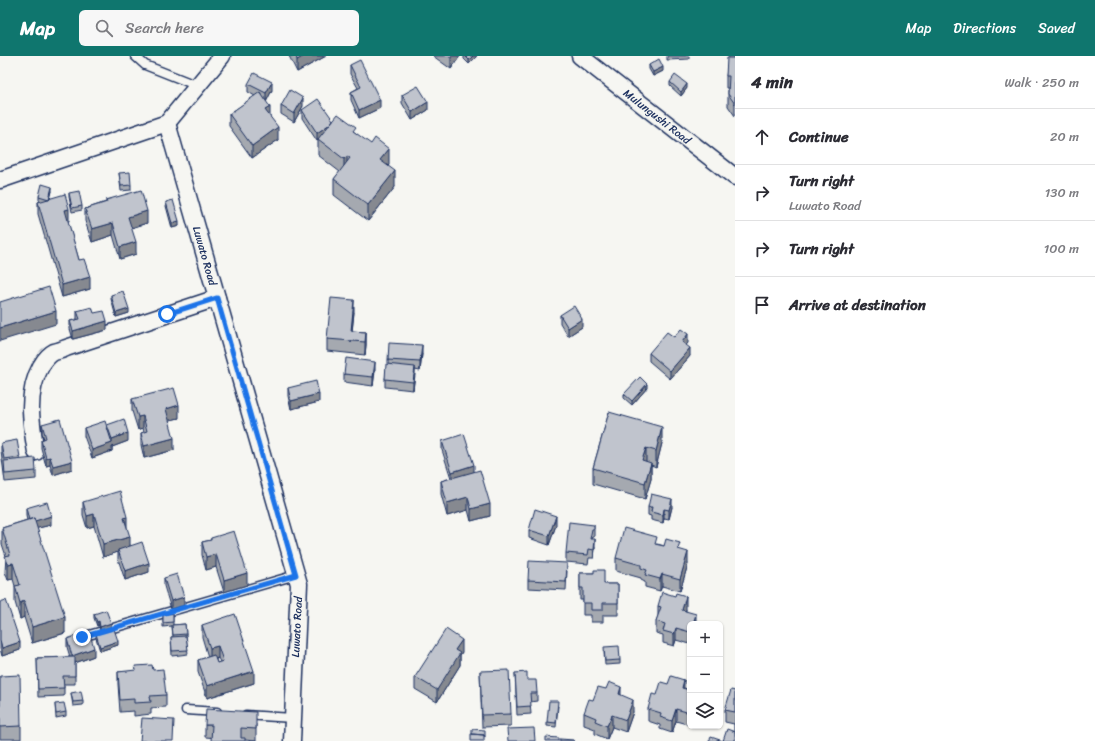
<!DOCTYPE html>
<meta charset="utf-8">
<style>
:root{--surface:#fff;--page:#f7f7f7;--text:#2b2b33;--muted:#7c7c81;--line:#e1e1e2;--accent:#0f766e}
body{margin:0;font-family:Sriracha,sans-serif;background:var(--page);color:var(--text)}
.controls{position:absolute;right:12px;bottom:12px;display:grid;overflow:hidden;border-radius:6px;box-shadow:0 1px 3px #0004}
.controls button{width:36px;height:36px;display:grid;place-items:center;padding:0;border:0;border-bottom:1px solid var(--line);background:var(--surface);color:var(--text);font:20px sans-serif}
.stop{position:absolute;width:12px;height:12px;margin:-9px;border:3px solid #1a73e8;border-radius:50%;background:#fff}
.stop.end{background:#1a73e8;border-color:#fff;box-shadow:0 1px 4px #0008}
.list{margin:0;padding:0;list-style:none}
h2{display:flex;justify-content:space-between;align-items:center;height:52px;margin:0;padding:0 16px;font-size:17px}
h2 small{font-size:13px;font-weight:400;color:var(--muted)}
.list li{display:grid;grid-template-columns:26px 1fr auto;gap:12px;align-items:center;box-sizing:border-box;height:56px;padding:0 16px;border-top:1px solid var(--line)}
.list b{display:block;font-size:15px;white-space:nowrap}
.list p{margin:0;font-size:13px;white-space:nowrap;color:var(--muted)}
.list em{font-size:13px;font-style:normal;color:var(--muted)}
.icon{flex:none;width:22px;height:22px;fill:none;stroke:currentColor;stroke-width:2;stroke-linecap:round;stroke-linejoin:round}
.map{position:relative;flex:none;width:735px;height:685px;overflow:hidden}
header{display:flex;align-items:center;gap:24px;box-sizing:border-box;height:56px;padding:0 20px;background:var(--accent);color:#fff}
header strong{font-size:19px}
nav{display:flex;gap:22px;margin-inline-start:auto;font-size:14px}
.search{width:280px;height:36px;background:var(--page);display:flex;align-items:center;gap:10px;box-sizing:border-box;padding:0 14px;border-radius:6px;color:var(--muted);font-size:15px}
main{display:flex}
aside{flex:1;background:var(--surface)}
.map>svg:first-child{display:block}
</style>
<header>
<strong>Map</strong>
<div class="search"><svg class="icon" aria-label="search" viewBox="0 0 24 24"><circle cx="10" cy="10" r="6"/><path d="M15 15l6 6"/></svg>Search here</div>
<nav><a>Map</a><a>Directions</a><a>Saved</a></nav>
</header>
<main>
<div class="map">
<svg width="735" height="685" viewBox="0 0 735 685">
<rect width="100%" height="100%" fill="#f6f6f2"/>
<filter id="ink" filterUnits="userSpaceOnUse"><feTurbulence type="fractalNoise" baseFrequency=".025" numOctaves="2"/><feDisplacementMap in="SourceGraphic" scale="8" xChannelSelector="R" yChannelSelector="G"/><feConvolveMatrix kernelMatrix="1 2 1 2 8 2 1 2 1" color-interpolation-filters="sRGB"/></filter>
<g filter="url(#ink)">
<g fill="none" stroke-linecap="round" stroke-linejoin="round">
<g stroke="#1b2f5e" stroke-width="11">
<path id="service" d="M135,0L145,9L198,30
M82,581L296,519
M186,654L217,656
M246,659L293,662"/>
</g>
<g stroke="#1b2f5e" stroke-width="19">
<g id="minor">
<path id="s1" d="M580,0L735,121"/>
<path id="s2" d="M167,67L299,528L292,685"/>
<path d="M0,124L167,67L222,0"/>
<path d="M36,396C31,367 26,337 41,310C44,305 48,299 54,296C58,295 62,294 66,292L217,242"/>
</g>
</g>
<use href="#service" stroke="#f6f6f2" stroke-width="8"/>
<use href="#minor" stroke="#f6f6f2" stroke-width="16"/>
</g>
<path fill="#a5a9b0" stroke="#1b2f5e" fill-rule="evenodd" d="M289,0H326L297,16Z
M433,0H460L451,13Z
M464,0H477L469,8L464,3Z
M667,0H689V3L667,4Z
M729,0H735V60L728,50V32H726V20Z
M350,9L380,52L359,62L351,44V36L358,32L350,18Z
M649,9L663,15L653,20L649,13Z
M670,26L687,32L681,40L670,30Z
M248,28L272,34L266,46L270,61L278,84L252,102L229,70V58L255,40L248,36Z
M402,39L428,54L412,64L402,47Z
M281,50H303L294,66L281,58Z
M302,54L333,64L356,77L389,109L388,110L395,131L368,165L334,139V123L340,116L318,99V84L317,85L302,62Z
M119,117L131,129V134L121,135Z
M52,135L50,142L69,165L68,166L79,204L90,233L62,241L38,158V146L41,145L39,144V140Z
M69,137L82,150V154L72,156L69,141Z
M106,144L147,167L131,172L136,198L120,203L113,179L92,186L85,165V153L106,146Z
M166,146L179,170L172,172L166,150Z
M111,239L129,257L116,261L111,243Z
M77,255L94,257L107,274L73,283L70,273V265L77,263Z
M354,256L352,275L366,276V289L365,299L327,295V283Z
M560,259L582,271L568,280L560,267Z
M674,281L688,287L686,289L690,300L670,323L649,305V297Z
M422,298L420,315L415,314L413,334L385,331V323L388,308V304Z
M375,314L373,330L344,326V318Z
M288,332L319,346L291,353L288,340Z
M647,332L632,349L624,342V338Z
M132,343L179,362L169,364L174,394L144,402L141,389V377L144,376L143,372L138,374L132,355Z
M609,356L662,387L656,411L651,409V423L645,443L593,428V412Z
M42,368L72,413L53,419L50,409L46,410L41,392V384L44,383L42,377Z
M107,369L128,385L112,391V395L92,402L84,380V372L107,371Z
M442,385L474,415L490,460L471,465L468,454L447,460L441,438V425L451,422L442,394Z
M1,387L20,401V403L36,415V423L5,426L1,395Z
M83,446L127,472L130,490L149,516L125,524L118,503V496L103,501L94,470L87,472L83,459Z
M648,451H672L669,463L664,462L663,467L651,464V460L648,459Z
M26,452L51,469L37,472L65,577L32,587L24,561L20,563L15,546V530L13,523L8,524L5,516L6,500L2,488V472L27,464L26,460Z
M556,469L549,489L529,482V474Z
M594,469V481H592L591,483L595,492L594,502H589L588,508L566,506V497Z
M211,482L247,529L224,536L216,511L206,514L202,499V486L211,484Z
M657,488L680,494L688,508L680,535L662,530L660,535L645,531V526L641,524V522L616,515V502Z
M567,515L566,534L528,532V524Z
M580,517H594L604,528H618V559H603V566H591V559H583V544H580Z
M164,522L184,550L171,553L164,530Z
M0,546L20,594L2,600L0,593Z
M658,550L686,553V555L696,568H690V588L676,584L674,590L663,587V579L656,577V565L658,560Z
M173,557V569L185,568L188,598L172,600L171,581H173L172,570L163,571V558Z
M94,558L111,572L100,575L99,569L97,570L94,562Z
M202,569L254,627L207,642L198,616V604L208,601L202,581ZM218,602L220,606L217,607L216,603Z
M96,578L118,589L100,595L96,582Z
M67,583L94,600L75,607V628H64V640L38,641L37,602L70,601L67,591Z
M462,596L460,599V609L437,646L415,633V621Z
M604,596L620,604V608L605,609Z
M153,614L166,639V651L151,652V658L134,660V655L120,656L118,628V616Z
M480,615L511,658V670L482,671Z
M515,617L527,624L537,637V645L530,646L531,658L517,659Z
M0,620L21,670V683H0Z
M684,632L690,634V669L676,665L672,677L660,673V669L648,665V653L657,639Z
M606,633L621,639L633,656L626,676L612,671L607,683L595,678V673L584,669V657L593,644Z
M735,635V685H723L734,676V668L725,666V654Z
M71,637L83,645V649L73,650Z
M55,648L66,656V660L56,662Z
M558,650L556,671L547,670V666Z
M256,668V685L205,681V669Z"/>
<path fill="#868990" stroke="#1b2f5e" d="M304,0H326L297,16V4Z
M452,0H460L451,13V1Z
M473,0H477L469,8V4Z
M663,11V15L653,20V16Z
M272,26V34L266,46V37Z
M687,28V32L681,40V36Z
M303,42V50L294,66V58Z
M380,44V52L359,62V54Z
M428,46V54L412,64V56Z
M270,51V63L265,54Z
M333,66V74L317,85V77Z
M278,71V84L252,102V90Z
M389,93V109L380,120V104Z
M347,100V116L344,119V103Z
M395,115V131L368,165V149Z
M52,131V135L49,147V143Z
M69,153V165L65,167V154Z
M147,155V167L128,173V161Z
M179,165V170L172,172V167Z
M113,167V179L92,186V173Z
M136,186V198L120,203V191Z
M90,221V233L62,241V229Z
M354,244V256L351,287V275Z
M129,253V257L116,261V257Z
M56,255V268L0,285V272Z
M582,263V271L568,280V272Z
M107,265V274L73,283V275Z
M366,276V289L365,299V286Z
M688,278V287L682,294V286Z
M422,289V298L420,315V306Z
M690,292V300L670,323V315Z
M375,306V314L373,330V321Z
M415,311V319L413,334V326Z
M647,328V332L632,349V345Z
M319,338V346L291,353V345Z
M179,349V362L166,365V353Z
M143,360V372L138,374V361Z
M662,371V387L656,411V395Z
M128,377V385L112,391V395L92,402V394L112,387V383Z
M174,382V394L144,402V390Z
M646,392V408L642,404Z
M50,401V409L46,410V402Z
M72,405V413L53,419V410Z
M651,407V423L645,443V427Z
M474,409V417L452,424V416Z
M468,441V454L447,460V447Z
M672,443V451L669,463V454Z
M490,448V460L471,465V453Z
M664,453V462L663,467V459Z
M94,458V470L87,472V460Z
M51,460V469L30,474V466Z
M556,460V469L549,489V480Z
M127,461V473L124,462Z
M130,481V493L118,494V496L103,501V488Z
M595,483V492L594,502V494Z
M688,496V508L680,535V523Z
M216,498V511L206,514V501Z
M13,507V523L8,524V508Z
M149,507V516L125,524V515Z
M247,517V529L224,536V524Z
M662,518V530L660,535V523Z
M686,540V553L682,566V554Z
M184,541V550L171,553V545Z
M24,545V561L20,563V547Z
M696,558V568H693Z
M65,561V577L32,587V571Z
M99,565V569L97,570V566Z
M111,567V572L100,575V571Z
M676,572V584L674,590V578Z
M462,584V596L460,599V609L437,646V634L455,594Z
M118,585V589L100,595V591Z
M20,586V594L2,600V592Z
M218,590V602L210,605V592Z
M94,592V600L72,608V600Z
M254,615V627L207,642V630Z
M684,624V636L682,632Z
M621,631V643L619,638Z
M633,644V656L626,676V664Z
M676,653V665L672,677V665Z
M612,659V671L607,683V670Z"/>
<path fill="#c0c4cd" stroke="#1b2f5e" d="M296,0H304L297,4Z
M465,0H473L469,4Z
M727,2H735V48L728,38L729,20H726Z
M659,3L663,11L653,16L649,9Z
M360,4L380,44L359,54L351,36L361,31L350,9Z
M254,17L272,26L266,37L248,28Z
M675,19L687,28L681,36L670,26Z
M418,30L428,46L412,56L402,39Z
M290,34L303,42L294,58L281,50Z
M260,36L270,51L265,54L278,71L252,90L229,58Z
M318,43L333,64L330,68L317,77L302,54Z
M338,58L356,71L353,75L371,88L375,82L389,93L380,104L395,115L368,149L334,123L350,102L347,100L344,103L318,83Z
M130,116L131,129L121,130L119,117Z
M42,128L52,131L49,143L39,140Z
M141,134L147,155L128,161L136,186L120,191L113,167L92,173L85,153L107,146L106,144Z
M79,135L82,150L72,152L69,137Z
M65,138L69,153L65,154L79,204L84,203L90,221L62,229L38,146Z
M173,144L179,165L172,167L166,146Z
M49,231L56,255L0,272V246Z
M123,235L129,253L116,257L111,239Z
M331,242L354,244L351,275L366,276L365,286L327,283Z
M574,250L582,263L568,272L560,259Z
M92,251L94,257L104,255L107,265L73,275L70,265L80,263L77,255Z
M681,273L688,278L682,286L690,292L670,315L649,297L667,276L674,281Z
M389,287L422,289L420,306L388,304Z
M346,302L375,306L373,321L344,318Z
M386,308L415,311L413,326L385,323Z
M640,321L647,328L632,345L624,338Z
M316,325L319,338L291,345L288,332Z
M174,332L179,349L166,353L174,382L144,390L141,377L147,375L143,360L138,361L132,343Z
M609,356L662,371L656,395L646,392L642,404L651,407L645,427L593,412Z
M60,363L72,405L53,410L50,401L46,402L41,384L46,382L42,368Z
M124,363L128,377L112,383L107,369Z
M105,365L112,387L92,394L84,372Z
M464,378L474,409L452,416L442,385Z
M17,384L20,401L4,403L1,387Z
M35,402L36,415L5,418L4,405Z
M480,414L490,448L471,453L468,441L447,447L441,425Z
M120,435L127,461L124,462L130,481L103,488L94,458L87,460L83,446Z
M651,438L672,443L669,454L664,453L663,459L651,456L652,451H648Z
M47,446L51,460L35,465L34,462L29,464L26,452Z
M535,453L556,460L549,480L529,474Z
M34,462L65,561L32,571L24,545L20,547L15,530L20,529L13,507L8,508L5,500L10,499L2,472Z
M569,466L594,469V473H592L590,483H595L594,494L589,493L588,499L566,497Z
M624,472L657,481L655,488L664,490L666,483L680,487L678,493L688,496L680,523L662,518L660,523L645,519L647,514L641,512V509L616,502Z
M234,475L247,517L224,524L216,498L206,501L202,486L211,484V482Z
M142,486L149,507L125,515L118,494Z
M529,505L567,507L566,526L528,524Z
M594,514H604V528H618V547H603V554H591V547H583V532H580V517H594Z
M177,518L184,541L171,545L164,522Z
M662,536L675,540L676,537L686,540L682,554L696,558L693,568H690V576L676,572L674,578L663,575L665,568L656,565L661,551L658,550Z
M6,544L20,586L2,592L0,585V546Z
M106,554L111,567L100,571L99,565L97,566L94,558Z
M173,557V566L163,567V558Z
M235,558L254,615L207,630L198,604L214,599L217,607L223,605L218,590L210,592L202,569Z
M185,568L186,578L173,579L172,569Z
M114,573L118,585L100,591L96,578Z
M446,573L462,584L455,594L460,597L437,634L415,621Z
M89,575L94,592L72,600L67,583Z
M186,580L188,594L172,595L171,581Z
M619,590L620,604L605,605L604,591Z
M75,601V620H63L64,632L38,633L37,602Z
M152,609L153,614L163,613L166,639L150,640L151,646L134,647V643L120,644L118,616L136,614L135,610Z
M509,614L511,658L482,659L480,615Z
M527,616V624H536L537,637H530L531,650L517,651L515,617Z
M20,619L21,670L0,671V620Z
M671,620L684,624L682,632L690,634V657L676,653L672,665L660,661L661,657L648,653L652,638L657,639L661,626L668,628Z
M609,626L621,631L619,638L633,644L626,664L612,659L607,670L595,665L596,662L584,657L589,643L593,644L598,631L606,633Z
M731,634L735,635V656L725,654Z
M81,635L83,645L73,646L71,637Z
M549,645H558L556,667L547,666Z
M64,647L66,656L56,658L55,648Z
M206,653L256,656V673L241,672V682H245V685H211L212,669H205Z
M142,662L174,664L173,685H140Z
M534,672L535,685H508L507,673Z
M472,673L485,674V681L484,679L472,678Z
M727,673L735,676V685H709L711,681L723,685Z
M471,678L484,679V685H471Z
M546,681L559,682V685H546Z
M560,683L574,684V685H560Z"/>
</g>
<g fill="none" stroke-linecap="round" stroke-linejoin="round" filter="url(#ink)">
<path stroke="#1a73e8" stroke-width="5" d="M82,581L296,519L217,242L167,258"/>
</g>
<g text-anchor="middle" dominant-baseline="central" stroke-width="4" stroke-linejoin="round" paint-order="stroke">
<g font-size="11" fill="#1b2f5e" stroke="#f6f6f2">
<text stroke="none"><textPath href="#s1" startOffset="98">Mulungushi Road</textPath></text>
<text stroke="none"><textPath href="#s2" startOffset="138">Luwato Road</textPath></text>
<text transform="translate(297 571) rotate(-87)">Luwato Road</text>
</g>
</g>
</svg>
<div class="controls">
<button>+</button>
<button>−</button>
<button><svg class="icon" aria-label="layers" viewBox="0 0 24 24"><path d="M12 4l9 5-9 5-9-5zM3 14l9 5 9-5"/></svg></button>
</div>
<div class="stop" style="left:167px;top:258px"></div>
<div class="stop end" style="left:82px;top:581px"></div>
</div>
<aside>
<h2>4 min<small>Walk · 250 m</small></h2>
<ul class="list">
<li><svg class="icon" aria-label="ahead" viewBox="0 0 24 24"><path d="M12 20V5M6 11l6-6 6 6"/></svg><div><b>Continue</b></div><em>20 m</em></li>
<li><svg class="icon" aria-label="right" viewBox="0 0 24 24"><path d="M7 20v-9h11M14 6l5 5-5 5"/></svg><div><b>Turn right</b><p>Luwato Road</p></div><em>130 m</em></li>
<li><svg class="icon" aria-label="right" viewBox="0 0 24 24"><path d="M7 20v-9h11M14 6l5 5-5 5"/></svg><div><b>Turn right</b></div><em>100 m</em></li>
<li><svg class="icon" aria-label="arrive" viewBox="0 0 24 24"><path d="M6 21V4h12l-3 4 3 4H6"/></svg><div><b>Arrive at destination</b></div></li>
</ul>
</aside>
</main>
